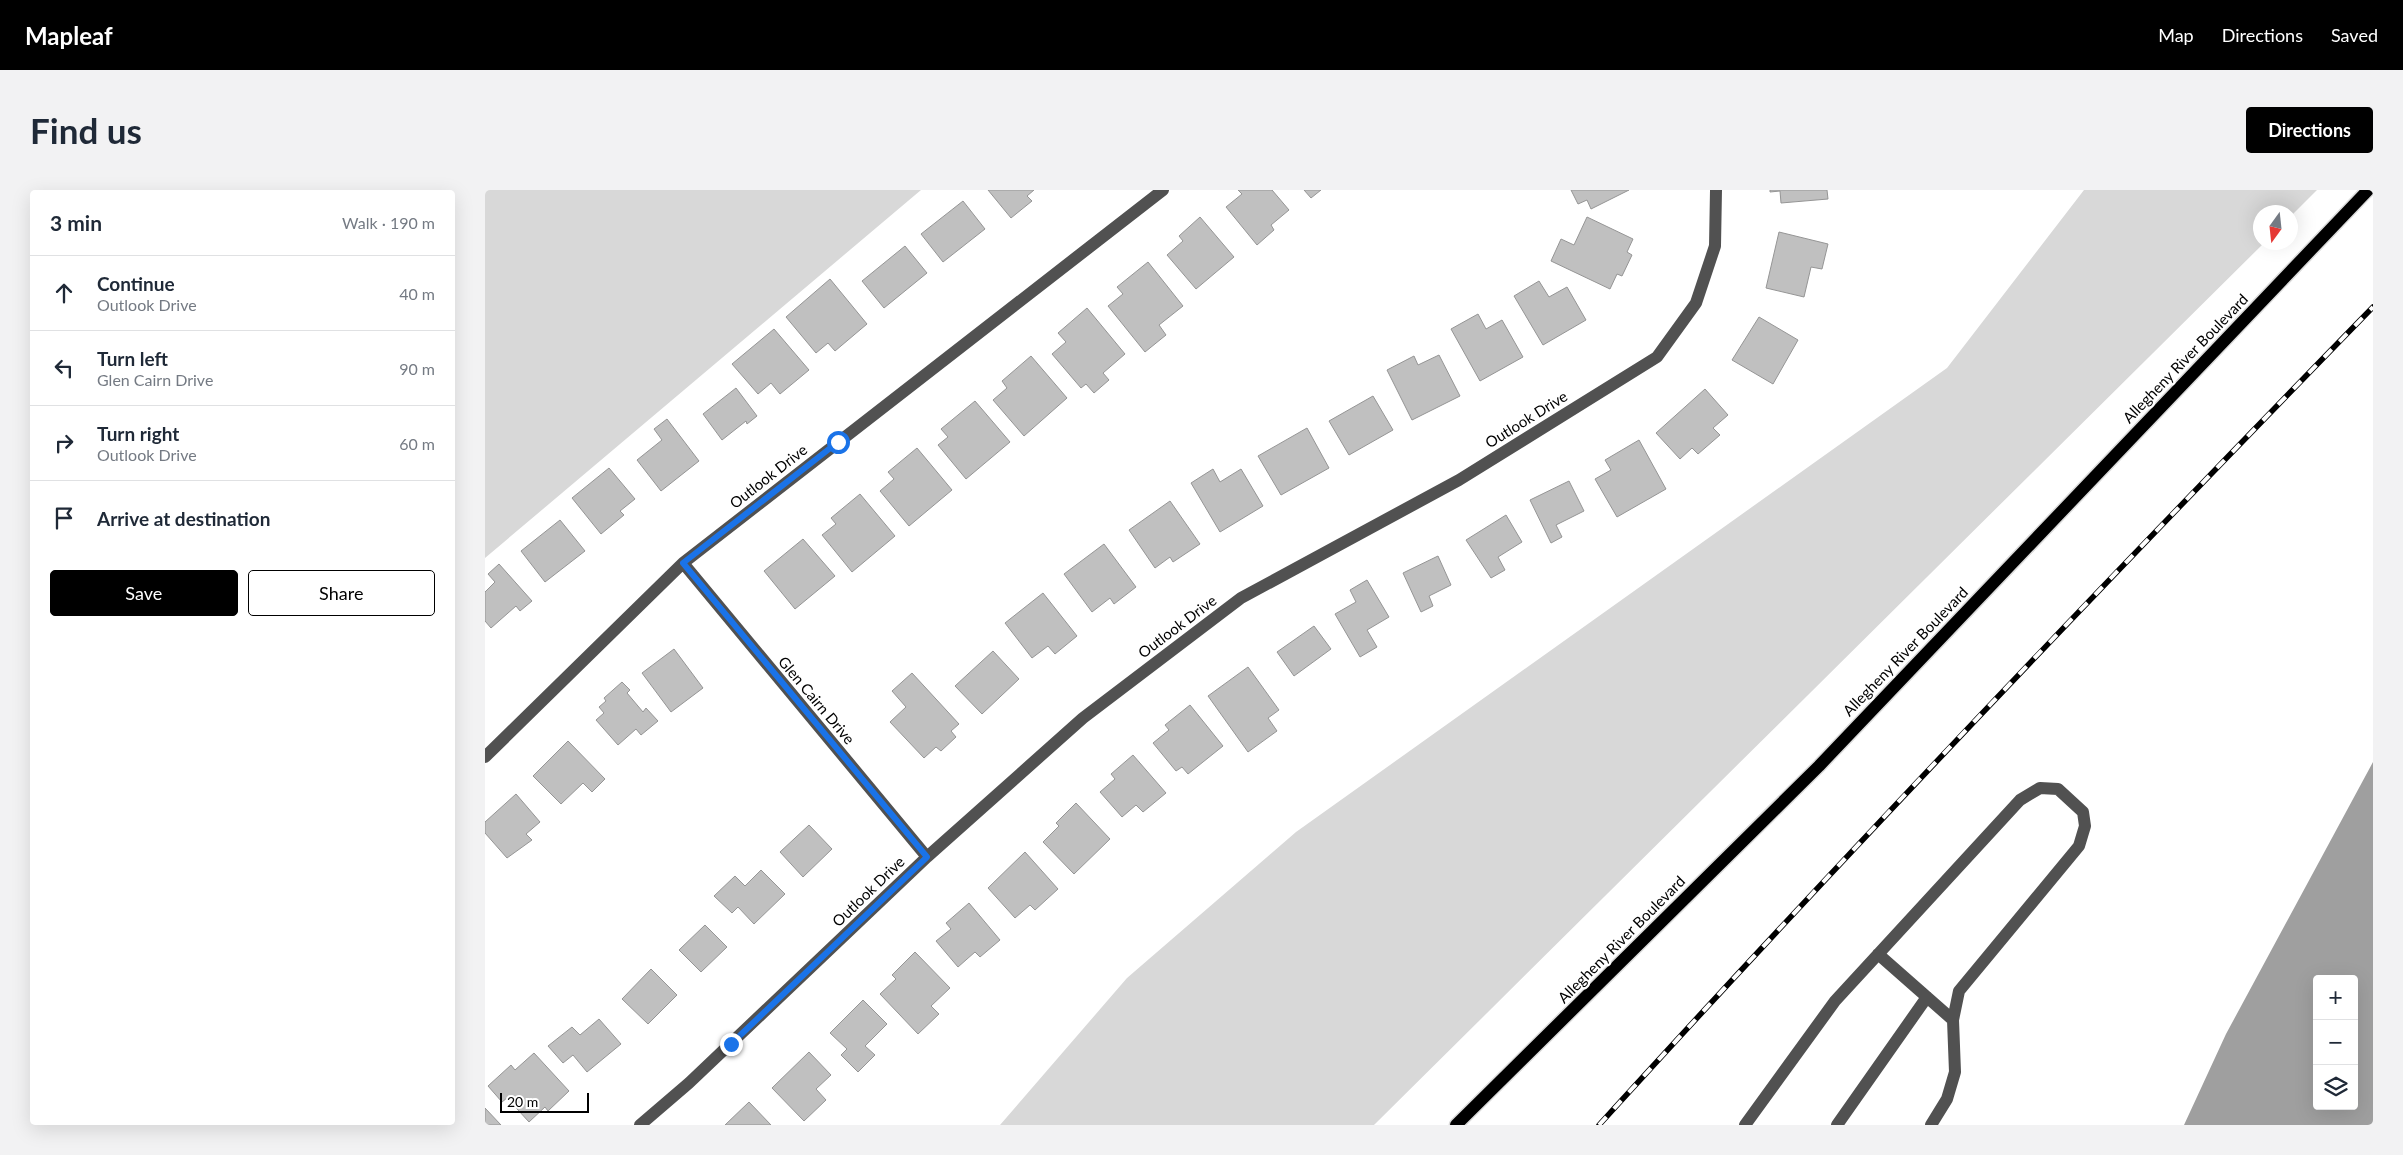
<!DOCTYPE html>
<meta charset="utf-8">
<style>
:root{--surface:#fff;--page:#f2f2f3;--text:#1f2937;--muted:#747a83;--line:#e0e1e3;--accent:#000}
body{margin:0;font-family:Lato,sans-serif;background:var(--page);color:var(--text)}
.controls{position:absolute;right:15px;bottom:15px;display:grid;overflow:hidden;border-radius:5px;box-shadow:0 5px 20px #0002}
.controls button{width:45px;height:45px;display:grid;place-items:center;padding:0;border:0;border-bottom:1px solid var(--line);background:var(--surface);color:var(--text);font:25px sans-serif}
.compass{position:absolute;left:1768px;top:15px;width:45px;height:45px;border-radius:50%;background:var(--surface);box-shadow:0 5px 20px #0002;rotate:195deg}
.scale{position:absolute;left:15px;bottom:12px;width:89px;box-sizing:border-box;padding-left:5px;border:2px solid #000;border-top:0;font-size:14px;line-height:18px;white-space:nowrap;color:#000;-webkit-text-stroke:4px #fff;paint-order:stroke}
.stop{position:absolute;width:15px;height:15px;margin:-11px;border:4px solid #1a73e8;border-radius:50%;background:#fff}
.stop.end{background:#1a73e8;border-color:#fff;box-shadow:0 1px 5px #0008}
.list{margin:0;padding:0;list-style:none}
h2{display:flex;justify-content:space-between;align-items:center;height:65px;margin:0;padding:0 20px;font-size:21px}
h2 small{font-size:16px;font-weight:400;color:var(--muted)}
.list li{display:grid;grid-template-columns:32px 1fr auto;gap:15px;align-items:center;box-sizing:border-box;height:75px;padding:0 20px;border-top:1px solid var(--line)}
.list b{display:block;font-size:19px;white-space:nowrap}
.list p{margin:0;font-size:16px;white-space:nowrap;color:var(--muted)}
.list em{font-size:16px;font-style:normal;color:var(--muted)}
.actions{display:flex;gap:10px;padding:15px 20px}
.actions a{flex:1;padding:11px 0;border:1px solid var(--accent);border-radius:5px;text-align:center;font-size:18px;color:var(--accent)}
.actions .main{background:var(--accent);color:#fff}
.icon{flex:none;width:28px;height:28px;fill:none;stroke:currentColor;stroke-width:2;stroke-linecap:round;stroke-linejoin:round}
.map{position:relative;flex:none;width:1888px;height:935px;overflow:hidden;border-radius:5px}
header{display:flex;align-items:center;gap:30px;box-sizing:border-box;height:70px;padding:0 25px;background:var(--accent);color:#fff}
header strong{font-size:24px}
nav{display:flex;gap:28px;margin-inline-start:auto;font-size:18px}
.intro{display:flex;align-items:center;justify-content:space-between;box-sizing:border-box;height:120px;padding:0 30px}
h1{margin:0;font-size:35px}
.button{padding:12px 22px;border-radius:5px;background:var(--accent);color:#fff;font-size:18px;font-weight:700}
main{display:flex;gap:30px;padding:0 30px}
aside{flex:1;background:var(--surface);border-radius:5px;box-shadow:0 5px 20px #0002}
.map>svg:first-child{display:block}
</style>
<header>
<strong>Mapleaf</strong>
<nav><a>Map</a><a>Directions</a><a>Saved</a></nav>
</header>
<div class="intro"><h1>Find us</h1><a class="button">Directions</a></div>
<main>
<aside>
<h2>3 min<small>Walk · 190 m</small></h2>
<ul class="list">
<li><svg class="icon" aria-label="ahead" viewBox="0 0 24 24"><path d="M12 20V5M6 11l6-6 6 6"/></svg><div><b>Continue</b><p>Outlook Drive</p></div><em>40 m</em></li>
<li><svg class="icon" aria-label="left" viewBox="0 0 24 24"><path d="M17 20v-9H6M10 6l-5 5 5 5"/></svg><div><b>Turn left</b><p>Glen Cairn Drive</p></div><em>90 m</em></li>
<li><svg class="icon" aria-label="right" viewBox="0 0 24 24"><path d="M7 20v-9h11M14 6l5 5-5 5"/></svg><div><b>Turn right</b><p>Outlook Drive</p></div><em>60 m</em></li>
<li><svg class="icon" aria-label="arrive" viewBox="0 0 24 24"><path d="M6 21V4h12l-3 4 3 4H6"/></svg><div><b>Arrive at destination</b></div></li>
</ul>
<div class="actions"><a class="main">Save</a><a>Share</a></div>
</aside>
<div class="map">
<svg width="1888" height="935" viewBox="0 0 1888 935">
<rect width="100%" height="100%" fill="#fff"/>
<path fill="#d8d8d8" d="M0,0H436L0,368Z
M1599,0H1832L1806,26V22H1776V52L1779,53L889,935H515L642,788L811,642L1462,178Z"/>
<path fill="#9f9f9f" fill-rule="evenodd" d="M1888,572V935H1699L1741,844ZM1832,789H1869V916H1832Z"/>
<path fill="#c0c0c0" stroke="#959595" d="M503,0H549L542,6L547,11L526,28Z
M753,0H787L804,20L786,35L789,40L772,55L741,17L757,4Z
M819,0H836L826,8Z
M1086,0H1144L1106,19L1102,10L1093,14Z
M1285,0H1342L1343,9L1296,13L1295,1L1285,2Z
M478,11L500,39L458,72L436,44Z
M715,27L749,67L711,99L682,65L698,51L694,46Z
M1102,27L1148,49L1142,62L1147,65L1137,86L1132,84L1125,99L1066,71L1076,49L1089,55Z
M1294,42L1343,54L1337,79L1326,77L1319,107L1281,98Z
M420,56L442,83L399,118L377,91Z
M663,72L698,116L674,135L681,145L660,162L623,116L638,104L632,97Z
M345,89L382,134L350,161L343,153L331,163L301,127Z
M1054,91L1064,107L1082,97L1101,130L1058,155L1029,106Z
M602,118L640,164L618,183L624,190L609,203L601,194L596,198L567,164L581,152L573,143Z
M993,124L1001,139L1017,130L1038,167L995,191L966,139Z
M1274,127L1313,150L1288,194L1247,170Z
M289,139L324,180L295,204L286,193L273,204L247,174Z
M954,165L975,206L927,230L902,180L929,166L933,175Z
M546,166L582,208L539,246L508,210L522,198L517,191Z
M251,198L272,226L262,234L261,231L237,250L218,224Z
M1220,199L1243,225L1228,238L1235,245L1213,264L1207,258L1195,269L1171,243Z
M888,206L908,240L864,265L844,231Z
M490,211L525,252L481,289L453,255L463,247L456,239Z
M182,229L214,271L176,301L152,270L177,250L169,239Z
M822,238L844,278L796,305L773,266Z
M1154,250L1181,299L1132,327L1110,289L1126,280L1120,270Z
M432,258L467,300L424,336L395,301L409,289L403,282Z
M124,278L150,309L135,321L139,325L116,344L87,308Z
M728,279L735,292L756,279L778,316L735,342L706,293Z
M1084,291L1099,321L1071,335L1077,347L1066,353L1045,310Z
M375,304L410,346L367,382L337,345L351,334L346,328Z
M685,311L715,354L688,372L685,367L670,378L644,340Z
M1021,325L1037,352L1013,367L1020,380L1006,388L981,350Z
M75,330L100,361L60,392L36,361Z
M318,349L350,386L310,419L279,381Z
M619,354L651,397L629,414L625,408L607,422L579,384Z
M953,366L966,395L944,406L948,416L936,422L918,383Z
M14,374L47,411L35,421L31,416L6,438L0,431V402L10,392L3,384Z
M882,390L904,427L882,440L892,457L875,467L850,424L871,412L865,400Z
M558,403L592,446L570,464L563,456L547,468L520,433Z
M829,436L846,459L809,486L792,462Z
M189,459L218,498L186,522L157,483Z
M508,461L534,489L497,524L470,496Z
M763,477L794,520L783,528L792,541L763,562L723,506Z
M427,483L474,534L466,541L471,547L456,561L451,557L439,568L405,532L421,517L407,501Z
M137,492L145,500L142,503L158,522L161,518L173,531L156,545L151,539L133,555L111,530L119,523L114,517L121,511L119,508Z
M705,515L738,556L703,584L697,577L691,581L668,553L684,540L680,535Z
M83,551L120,589L107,602L98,593L76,614L48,586Z
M648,565L681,603L658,622L651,615L637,627L615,602L630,589L626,584Z
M31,604L55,632L41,644L47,650L22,668L0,643V632Z
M591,613L625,649L589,684L558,652L574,636L571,633Z
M324,635L347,659L318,687L295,662Z
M540,662L573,699L550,720L545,715L530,728L503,698Z
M276,680L300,704L269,734L253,717L247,723L229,706L250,686L260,696Z
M484,713L515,750L495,767L490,762L473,777L451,751L466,739L461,733Z
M220,735L242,757L216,782L194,760Z
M430,762L465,798L446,816L454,824L433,844L395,804L411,789L407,785Z
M166,779L192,805L163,834L137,809Z
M378,810L402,834L380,856L390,865L373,882L356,865L362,859L345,843Z
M114,829L136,854L102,882L88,865L78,873L63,856L87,837L95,845Z
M324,862L346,885L331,899L341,910L319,931L287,898Z
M49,863L84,901L63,921L60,917L44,932L22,908L17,912L3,896L26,875L30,880Z
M264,912L286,935H240Z
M0,918L16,935H0Z"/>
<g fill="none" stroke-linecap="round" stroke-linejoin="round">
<g stroke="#dbdbdb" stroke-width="15">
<path id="major" d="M971,935L1334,576L1883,0"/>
</g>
<path stroke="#515151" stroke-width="12" d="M198,373L442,667
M0,567L198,373L678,0
M1393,764L1468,830
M155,935L204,893L442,667L598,528L756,408L974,290L1172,167L1211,113L1230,56L1231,0
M1260,935L1350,811L1535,610L1555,598L1573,599L1598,622L1600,636L1594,656L1474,801L1468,830L1470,882L1462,909L1446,935
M1352,935L1442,807"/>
<use href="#major" stroke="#000" stroke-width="12"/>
<g stroke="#000" stroke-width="5.5">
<path id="rail" d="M1114,935C1367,657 1626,386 1888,117"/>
</g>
<use href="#rail" stroke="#fff" stroke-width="4" stroke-dasharray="11" stroke-linecap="butt"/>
</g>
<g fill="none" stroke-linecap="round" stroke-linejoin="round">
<path stroke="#1a73e8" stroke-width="6" d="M246,854L442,667L198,373L353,252"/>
</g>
<g text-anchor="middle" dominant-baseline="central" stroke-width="4.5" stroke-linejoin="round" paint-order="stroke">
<g font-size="15" fill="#000" stroke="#fff">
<text transform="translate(1700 168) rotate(-46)">Allegheny River Boulevard</text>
<text transform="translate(1041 229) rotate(-32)">Outlook Drive</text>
<text transform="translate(283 286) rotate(-38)">Outlook Drive</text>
<text transform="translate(692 436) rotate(-37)">Outlook Drive</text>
<text transform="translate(1420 461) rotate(-46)">Allegheny River Boulevard</text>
<text transform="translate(332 510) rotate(50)">Glen Cairn Drive</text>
<text transform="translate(383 701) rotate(-44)">Outlook Drive</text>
<text transform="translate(1136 749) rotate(-45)">Allegheny River Boulevard</text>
</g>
</g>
</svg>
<div class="controls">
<button>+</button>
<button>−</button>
<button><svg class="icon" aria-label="layers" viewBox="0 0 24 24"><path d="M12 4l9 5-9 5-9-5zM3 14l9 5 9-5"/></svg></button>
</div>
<svg class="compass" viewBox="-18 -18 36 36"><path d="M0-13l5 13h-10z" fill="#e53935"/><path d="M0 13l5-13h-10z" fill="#747a83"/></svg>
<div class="scale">20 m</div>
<div class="stop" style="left:353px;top:252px"></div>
<div class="stop end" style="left:246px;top:854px"></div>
</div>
</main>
